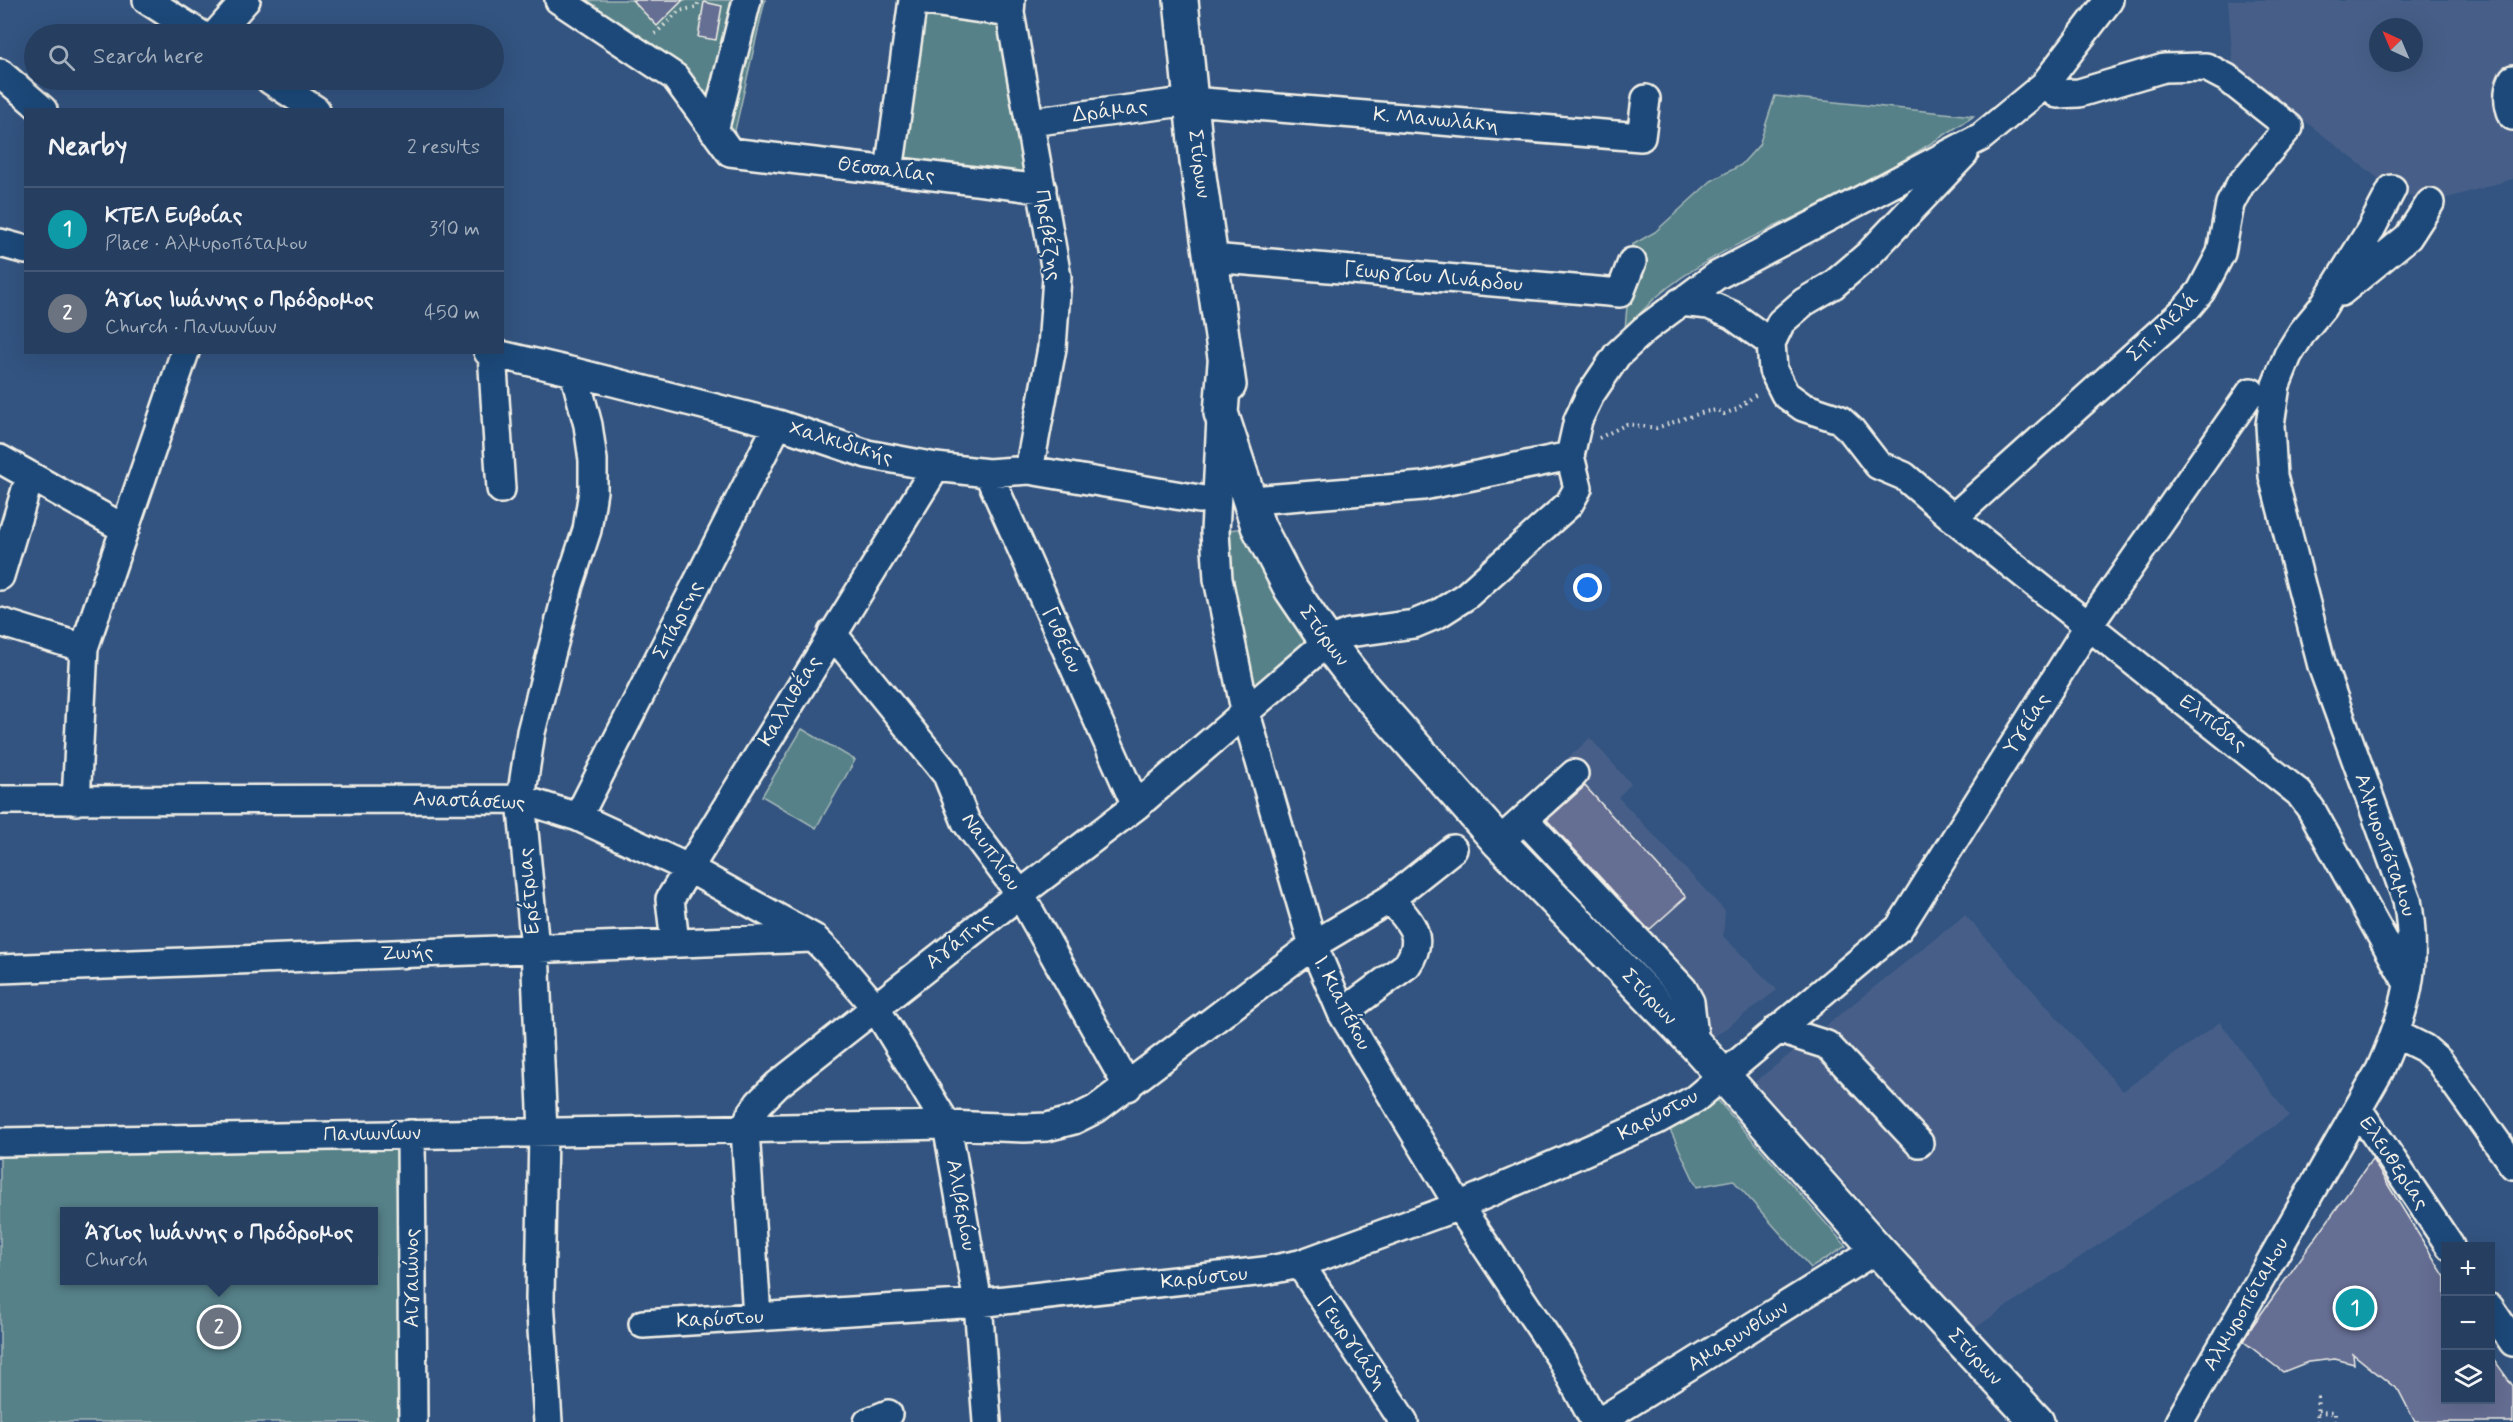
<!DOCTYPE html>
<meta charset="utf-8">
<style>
:root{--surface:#263f61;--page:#324a6a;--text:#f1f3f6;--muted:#a4afbd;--line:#425876;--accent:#ff9aa2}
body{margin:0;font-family:Mynerve,sans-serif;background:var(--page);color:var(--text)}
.controls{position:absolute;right:18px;bottom:18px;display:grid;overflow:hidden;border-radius:0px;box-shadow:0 6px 24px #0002}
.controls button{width:54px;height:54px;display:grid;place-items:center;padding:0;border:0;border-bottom:2px solid var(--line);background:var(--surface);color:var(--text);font:30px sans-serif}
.compass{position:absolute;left:2369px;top:18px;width:54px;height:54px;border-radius:50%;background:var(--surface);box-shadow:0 6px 24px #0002;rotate:316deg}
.you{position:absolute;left:1588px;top:588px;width:21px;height:21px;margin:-15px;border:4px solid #fff;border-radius:50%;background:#1a73e8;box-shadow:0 0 0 9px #1a73e833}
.badge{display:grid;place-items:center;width:39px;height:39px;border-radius:50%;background:var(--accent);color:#fff;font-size:20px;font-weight:700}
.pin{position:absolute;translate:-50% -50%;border:3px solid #fff;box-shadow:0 2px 6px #0006}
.popup{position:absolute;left:60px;top:1207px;width:318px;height:78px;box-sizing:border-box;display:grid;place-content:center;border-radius:0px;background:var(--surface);filter:drop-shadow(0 2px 4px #0005);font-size:20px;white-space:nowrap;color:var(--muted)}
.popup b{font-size:22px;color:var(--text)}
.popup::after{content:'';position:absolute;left:50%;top:100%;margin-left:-12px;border:12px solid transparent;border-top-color:var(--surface)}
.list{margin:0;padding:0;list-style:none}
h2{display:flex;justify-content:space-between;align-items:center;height:78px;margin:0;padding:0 24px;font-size:26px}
h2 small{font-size:20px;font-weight:400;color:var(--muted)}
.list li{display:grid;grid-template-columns:39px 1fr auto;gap:18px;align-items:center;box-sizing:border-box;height:84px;padding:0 24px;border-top:2px solid var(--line)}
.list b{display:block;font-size:22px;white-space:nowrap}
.list p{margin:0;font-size:20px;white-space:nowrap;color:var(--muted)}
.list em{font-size:20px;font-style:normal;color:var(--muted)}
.icon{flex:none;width:33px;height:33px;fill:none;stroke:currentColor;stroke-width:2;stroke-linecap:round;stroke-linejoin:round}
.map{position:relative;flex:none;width:2513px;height:1422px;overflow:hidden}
.search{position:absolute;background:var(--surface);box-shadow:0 6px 24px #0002;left:24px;top:24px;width:480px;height:66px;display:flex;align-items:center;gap:15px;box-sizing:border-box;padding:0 21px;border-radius:33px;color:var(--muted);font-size:22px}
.panel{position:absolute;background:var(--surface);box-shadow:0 6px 24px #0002;left:24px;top:108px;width:480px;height:246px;border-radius:0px}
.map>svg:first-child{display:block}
</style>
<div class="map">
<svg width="2513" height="1422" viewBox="0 0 2513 1422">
<rect width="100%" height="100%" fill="#335481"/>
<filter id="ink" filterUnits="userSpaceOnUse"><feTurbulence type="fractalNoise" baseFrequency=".0167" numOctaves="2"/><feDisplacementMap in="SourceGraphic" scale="12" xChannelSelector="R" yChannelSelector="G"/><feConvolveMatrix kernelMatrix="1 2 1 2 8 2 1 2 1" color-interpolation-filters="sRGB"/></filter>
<g filter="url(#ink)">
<path fill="#465f88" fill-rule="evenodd" d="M2228,0H2513V179L2430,203L2392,189L2233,65ZM2378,27H2414V63H2378Z
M1590,738L1631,784L1618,797L1725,911L1723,936L1777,990L1714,1037L1648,979L1500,821Z
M1965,915L2123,1091L2220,1022L2289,1116L1975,1328L1755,1082Z"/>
<path fill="#578189" stroke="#a6b9b8" stroke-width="1.5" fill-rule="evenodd" d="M580,0H765L730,152Z
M913,0L1010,13L1042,189L889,171Z
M1775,96L1974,116C1928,146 1881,175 1832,199C1774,228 1701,256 1653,300C1643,310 1634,320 1625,330L1632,245L1655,232L1711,181L1741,165L1759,145Z
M1258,526L1327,642L1245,710L1215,532Z
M802,729L855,760L816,828L762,796Z
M1714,1096L1846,1246L1811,1268L1733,1180L1697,1187L1666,1121Z
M411,1134L413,1422H0V1142ZM64,1212H374V1280H64Z"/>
<path fill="#656e93" stroke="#f4f1e8" stroke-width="1.5" d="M632,0H683L657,26Z
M704,2L722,6L716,40L698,37Z
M1585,786L1686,897L1649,930L1547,820Z
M2372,1159L2445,1277V1400H2490V1354L2513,1386V1422H2415L2399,1391L2353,1354L2354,1364L2335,1359L2308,1362L2283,1372L2243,1341L2253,1325Z"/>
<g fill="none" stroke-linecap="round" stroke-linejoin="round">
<g stroke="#f4f1e8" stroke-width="32">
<path id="minor" d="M147,0L200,34
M559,0L675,77L730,152L1042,189
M918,0L1010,13
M1011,0L1010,13L1057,277L1052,348L1029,470
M216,34L246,0
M0,73L43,110
M2513,79C2507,92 2507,103 2513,116
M270,80L316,110
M1030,122L1191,101L1641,137L1646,99
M714,131L747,0
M1964,154L1868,255L1833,285L1804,302L1781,322L1771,343L1773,370L1785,394L1803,407L1839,419L1851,430L1878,465L1904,476L1953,518L2299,793L2311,809L2408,984
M889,171L913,0
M0,243L26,250
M1212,258L1620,293L1632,262
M2341,292L2408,237L2430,203
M1680,302L1709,305L1732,315L1771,343
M488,352L574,372L778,424L867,454L936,467L988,473L1029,470L1199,499
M492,353L501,489
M1221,419L1215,532L1218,579L1245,710L1313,945L1342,1013L1459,1206L1560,1357L1595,1422
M0,459L125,529
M988,473L1136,806
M1265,499L1423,486L1570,456
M1953,518L2186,309L2201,291L2221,253L2230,204L2240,185L2289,127L2227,78L2206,67L2164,68L2079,93L2057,94L2044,85
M0,576L30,476
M0,622L84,648
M832,633L947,775L966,822L1020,894L1128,1087
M0,800L521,799L578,817L688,868L814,938L831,955L875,1007L947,1125L978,1303L987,1422
M76,801L84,648L185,352
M578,817L778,424
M1524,819L1683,989L1690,1002L1695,1044
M1511,831L1574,774
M1390,899L1453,849
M675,943L670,899L936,467
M0,969L812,938
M1777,1029L1827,1045L1919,1143
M2396,1034L2424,1048L2439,1061L2513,1165
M2358,1109L2450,1246
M411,1134L413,1422
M0,1142L947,1125L1024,1128L1047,1127L1074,1120L1096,1109L1313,945L1390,899C1409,921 1427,936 1407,965L1342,1013
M1300,1264L1404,1422
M2490,1308L2513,1342
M757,1317L745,1130L750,1116L759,1103L777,1085L1020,894L1136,806L1327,642L1349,633L1414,624L1438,614L1466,596L1569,504L1578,488L1570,456L1578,420L1590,395L1617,355L1645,329L1716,276L1981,137L2044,85L2109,0
M643,1324L978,1303L1264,1271L1300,1264L1459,1206L1657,1120L1695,1099L1899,928L2089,625L2251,392
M548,1422L540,1299L543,1131L535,949L521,799L531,732L569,585L587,530L593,491V460L588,425L574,372
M868,1422L888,1414
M1599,1422L1877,1249
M2179,1422L2380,1070C2406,1011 2419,964 2407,900L2322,666L2273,476L2270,425L2276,385L2288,355L2303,331L2322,308L2370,231L2392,189"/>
</g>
<g stroke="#f4f1e8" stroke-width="38">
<path id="major" d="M1181,0L1197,162L1229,385
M1225,363L1221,413L1258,526L1291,589L1327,642L1362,687L1499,842L1695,1044L1877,1249L2037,1422"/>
</g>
<path stroke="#f4f1e8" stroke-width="4" stroke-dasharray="1.5 4.5" stroke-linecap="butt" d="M655,34L679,11L697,7L699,0
M1599,438L1627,424L1656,428L1704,412L1717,410L1724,414L1737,409L1758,393
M2318,1412L2335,1413V1422
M2317,1422L2318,1392"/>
<use href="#minor" stroke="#1f4a7a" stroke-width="27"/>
<use href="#major" stroke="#1f4a7a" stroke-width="33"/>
</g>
</g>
<g text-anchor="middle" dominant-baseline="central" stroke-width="4.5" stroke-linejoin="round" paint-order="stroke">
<g font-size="21" fill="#f4f1e8" stroke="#1f4a7a">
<text transform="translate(1110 111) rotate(-7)">Δράμας</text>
<text transform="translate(1436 120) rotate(5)">Κ. Μανωλάκη</text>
<text transform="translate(1199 164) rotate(83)">Στύρων</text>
<text transform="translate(886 170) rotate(7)">Θεσσαλίας</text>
<text transform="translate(1048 235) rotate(82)">Πρεβέζης</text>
<text transform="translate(1433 277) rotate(5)">Γεωργίου Λινάρδου</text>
<text transform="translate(2163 327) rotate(-44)">Σπ. Μελά</text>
<text transform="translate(841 443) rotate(17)">Χαλκιδικής</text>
<text transform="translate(678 620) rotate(-63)">Σπάρτης</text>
<text transform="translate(1324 636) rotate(54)">Στύρων</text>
<text transform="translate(1062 640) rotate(66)">Γυθείου</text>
<text transform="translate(790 701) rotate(-59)">Καλλιθέας</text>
<text transform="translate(2213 723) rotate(38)">Ελπίδας</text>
<text transform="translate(2027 724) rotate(-58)">Υγείας</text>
<text transform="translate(469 801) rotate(2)">Αναστάσεως</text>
<text transform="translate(2385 845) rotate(71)">Αλμυροπόταμου</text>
<text transform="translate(991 852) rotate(56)">Ναυπλίου</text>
<text transform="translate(529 891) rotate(-95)">Ερέτριας</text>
<text transform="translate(959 941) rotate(-38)">Αγάπης</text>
<text transform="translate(407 953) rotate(-2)">Ζωής</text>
<text transform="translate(1649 997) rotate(46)">Στύρων</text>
<text transform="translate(1342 1003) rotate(63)">Ι. Κιαπέκου</text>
<text transform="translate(1658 1115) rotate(-28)">Καρύστου</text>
<text transform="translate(372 1134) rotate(-1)">Πανιωνίων</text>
<text transform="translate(2394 1163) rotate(56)">Ελευθερίας</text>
<text transform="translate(961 1205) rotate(80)">Αλιβερίου</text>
<text transform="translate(412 1278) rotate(-90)">Αιγαιώνος</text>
<text transform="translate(1204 1278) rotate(-6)">Καρύστου</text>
<text transform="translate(2246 1304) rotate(-60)">Αλμυροπόταμου</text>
<text transform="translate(720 1319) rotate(-3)">Καρύστου</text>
<text transform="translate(1738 1336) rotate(-32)">Αμαρυνθίων</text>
<text transform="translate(1352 1343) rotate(56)">Γεωργιάδη</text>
<text transform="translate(1975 1357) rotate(47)">Στύρων</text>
</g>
</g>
</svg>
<div class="controls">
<button>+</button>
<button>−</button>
<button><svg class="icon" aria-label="layers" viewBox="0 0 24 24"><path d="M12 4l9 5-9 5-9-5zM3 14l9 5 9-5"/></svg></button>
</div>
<svg class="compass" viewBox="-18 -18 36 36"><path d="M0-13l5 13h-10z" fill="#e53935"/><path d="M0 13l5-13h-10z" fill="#a4afbd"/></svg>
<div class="you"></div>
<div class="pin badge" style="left:2355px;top:1308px;background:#0f9aa8">1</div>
<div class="pin badge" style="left:219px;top:1327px;background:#6b7280">2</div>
<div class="popup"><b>Άγιος Ιωάννης ο Πρόδρομος</b>Church</div>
<div class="search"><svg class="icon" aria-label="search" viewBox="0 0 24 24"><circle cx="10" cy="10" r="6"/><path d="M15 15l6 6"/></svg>Search here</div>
<section class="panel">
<h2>Nearby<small>2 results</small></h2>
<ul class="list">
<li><span class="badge" style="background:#0f9aa8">1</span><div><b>ΚΤΕΛ Ευβοίας</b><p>Place · Αλμυροπόταμου</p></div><em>310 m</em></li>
<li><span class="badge" style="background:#6b7280">2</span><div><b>Άγιος Ιωάννης ο Πρόδρομος</b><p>Church · Πανιωνίων</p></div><em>450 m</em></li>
</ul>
</section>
</div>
